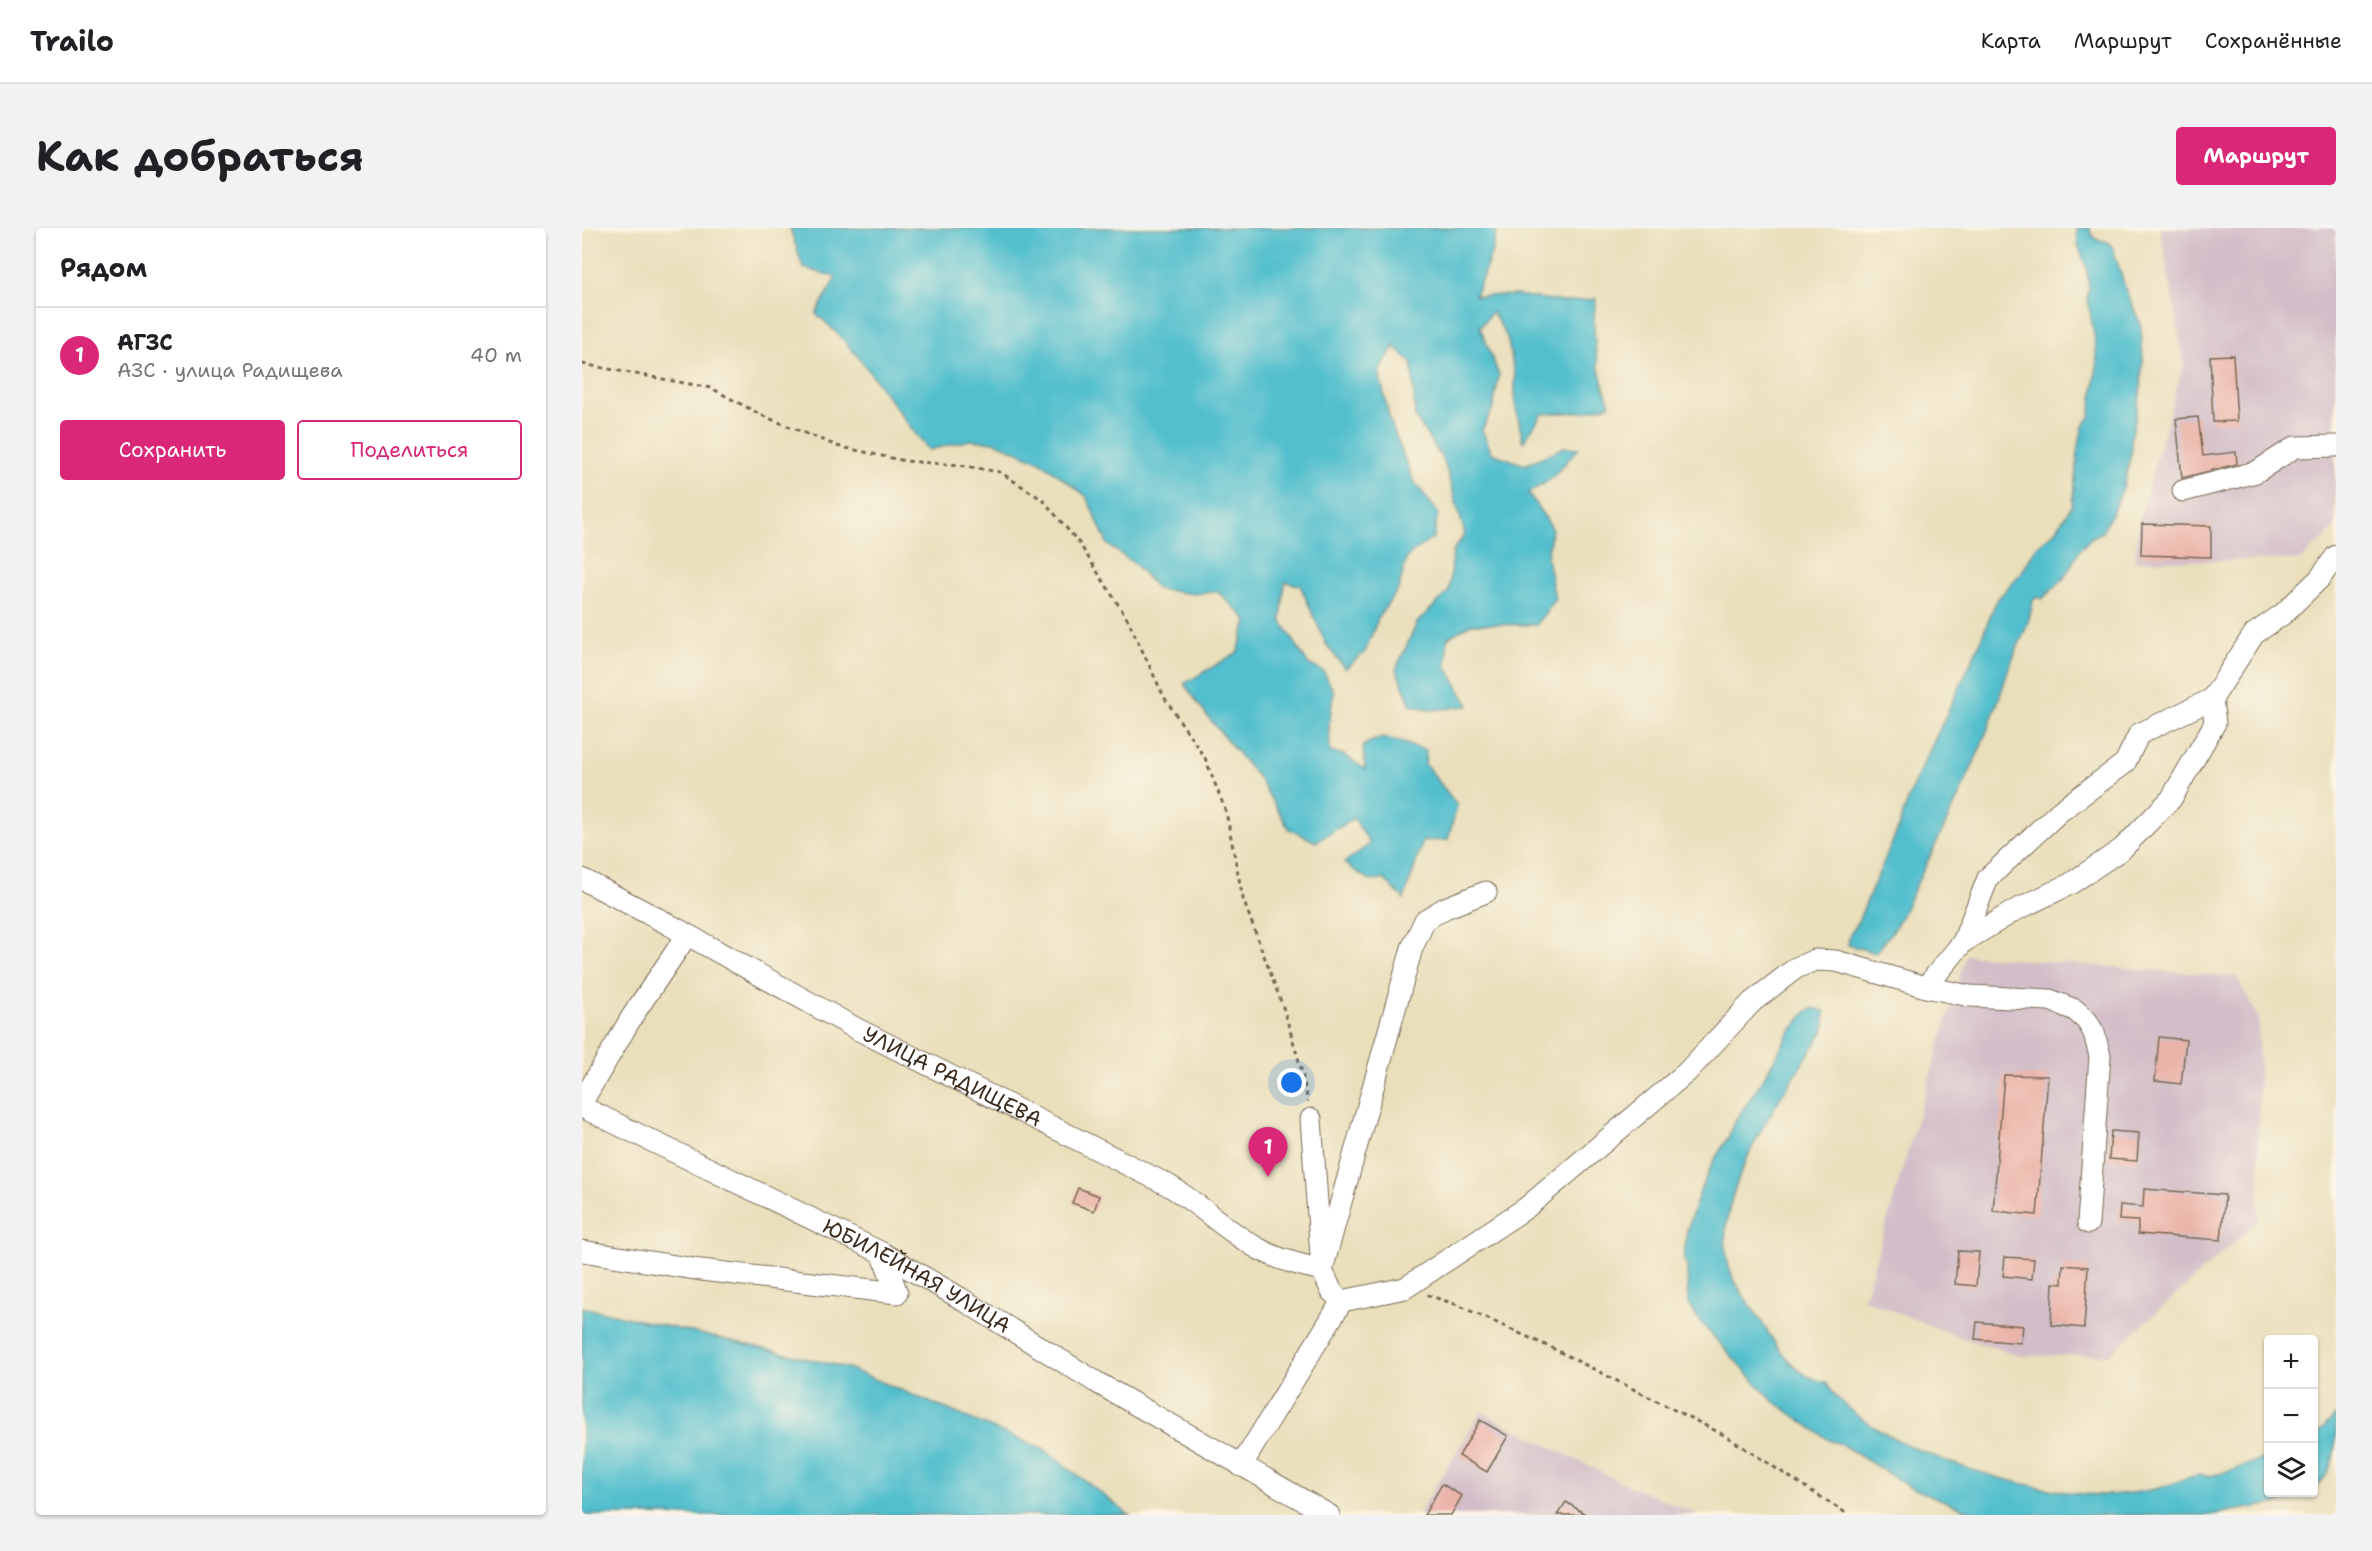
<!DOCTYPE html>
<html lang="ru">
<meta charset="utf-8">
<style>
:root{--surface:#fff;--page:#f2f2f2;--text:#202124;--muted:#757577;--line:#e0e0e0;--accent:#db2777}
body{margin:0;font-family:"Shantell Sans",sans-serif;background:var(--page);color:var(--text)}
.controls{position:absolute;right:18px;bottom:18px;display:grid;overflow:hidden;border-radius:6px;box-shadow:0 2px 4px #0004}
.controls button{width:54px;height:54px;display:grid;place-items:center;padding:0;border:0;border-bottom:2px solid var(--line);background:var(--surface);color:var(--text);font:30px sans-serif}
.you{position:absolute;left:710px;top:855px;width:21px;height:21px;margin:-15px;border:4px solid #fff;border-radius:50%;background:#1a73e8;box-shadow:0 0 0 9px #1a73e833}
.badge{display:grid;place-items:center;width:39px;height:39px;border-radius:50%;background:var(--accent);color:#fff;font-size:20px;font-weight:700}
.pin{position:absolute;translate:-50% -50px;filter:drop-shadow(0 2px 3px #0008)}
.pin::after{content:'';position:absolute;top:32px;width:21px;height:18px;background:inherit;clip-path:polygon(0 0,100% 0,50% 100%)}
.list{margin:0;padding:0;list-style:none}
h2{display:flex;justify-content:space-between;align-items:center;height:78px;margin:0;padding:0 24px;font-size:26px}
h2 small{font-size:20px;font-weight:400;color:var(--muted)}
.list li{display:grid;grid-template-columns:39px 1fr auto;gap:18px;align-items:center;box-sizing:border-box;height:96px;padding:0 24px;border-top:2px solid var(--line)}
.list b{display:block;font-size:22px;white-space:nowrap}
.list p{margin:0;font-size:20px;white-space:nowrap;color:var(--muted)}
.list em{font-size:20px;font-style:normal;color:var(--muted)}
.actions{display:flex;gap:12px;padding:18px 24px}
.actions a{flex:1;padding:14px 0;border:2px solid var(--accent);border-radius:6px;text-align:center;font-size:21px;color:var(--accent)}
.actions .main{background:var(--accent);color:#fff}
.icon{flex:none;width:33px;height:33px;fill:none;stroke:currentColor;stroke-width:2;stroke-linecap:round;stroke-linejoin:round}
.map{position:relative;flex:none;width:1754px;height:1287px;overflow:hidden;border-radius:6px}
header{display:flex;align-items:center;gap:36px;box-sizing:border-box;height:84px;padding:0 30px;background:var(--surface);border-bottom:2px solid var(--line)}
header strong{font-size:28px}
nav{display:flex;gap:33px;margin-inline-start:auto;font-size:21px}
.intro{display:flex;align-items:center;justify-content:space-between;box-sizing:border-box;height:144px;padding:0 36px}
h1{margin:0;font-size:42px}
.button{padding:15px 27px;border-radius:6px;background:var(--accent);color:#fff;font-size:21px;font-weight:700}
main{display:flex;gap:36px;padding:0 36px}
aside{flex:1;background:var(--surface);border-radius:6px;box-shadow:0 2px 4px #0004}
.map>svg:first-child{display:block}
</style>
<header>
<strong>Trailo</strong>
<nav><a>Карта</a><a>Маршрут</a><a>Сохранённые</a></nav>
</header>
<div class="intro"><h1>Как добраться</h1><a class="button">Маршрут</a></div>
<main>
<aside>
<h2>Рядом<small></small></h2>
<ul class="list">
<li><span class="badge">1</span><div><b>АГЗС</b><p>АЗС · улица Радищева</p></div><em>40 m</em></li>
</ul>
<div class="actions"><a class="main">Сохранить</a><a>Поделиться</a></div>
</aside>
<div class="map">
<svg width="1754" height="1287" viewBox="0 0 1754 1287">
<rect width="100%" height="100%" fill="#fcf5e5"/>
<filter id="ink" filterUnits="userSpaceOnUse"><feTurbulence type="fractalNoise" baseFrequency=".0167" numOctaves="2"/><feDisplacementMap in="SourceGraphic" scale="12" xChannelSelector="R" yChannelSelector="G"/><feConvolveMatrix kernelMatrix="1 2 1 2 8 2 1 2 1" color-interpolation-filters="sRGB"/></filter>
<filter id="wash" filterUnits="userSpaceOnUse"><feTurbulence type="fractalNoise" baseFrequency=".008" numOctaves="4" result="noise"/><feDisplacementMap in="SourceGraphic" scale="24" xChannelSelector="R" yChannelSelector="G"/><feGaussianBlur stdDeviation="1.35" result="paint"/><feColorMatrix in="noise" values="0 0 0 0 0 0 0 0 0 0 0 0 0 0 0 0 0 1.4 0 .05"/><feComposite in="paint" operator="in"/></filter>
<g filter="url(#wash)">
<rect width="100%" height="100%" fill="#e9dfbb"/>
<path fill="#d2bdc8" d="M1578,0H1754L1753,300L1718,332L1553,333L1557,292L1602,134Z
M1384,727L1655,749L1677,791V992L1527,1127L1438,1128L1372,1107L1282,1071Z
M899,1184L1043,1256L1117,1287H836Z"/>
<path fill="#53bfce" stroke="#477476" stroke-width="1.5" d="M208,0H915L911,21L893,68L934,67L981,74L1014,71C1008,107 1015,142 1028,177L1001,184L960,186L941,214L933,175V147L925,109L910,84L898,99L917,147L911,180L900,202L910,225L943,237L982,219L997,220L968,252L946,265L970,300L965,330L973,371L954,397L889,396L865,410V440L887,478L851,482L829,477L814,441L835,395L867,363L871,323L883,306L862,233L833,189L830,135L812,118L797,144L808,193L831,252L856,285L852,309L825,329L817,360L797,388L783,424L763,441L744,416L718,357L703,354L699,392L726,436L741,443L752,464L747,495L748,524L762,527L783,541L781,518C808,501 816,517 844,522L843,536L875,577L866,612L841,613L822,671L802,651L788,653L762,635L788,616L772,590L734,614L707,601L678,552L626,489L602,456L656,424L665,392L635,363L613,366L575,361L554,337L526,317L504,268L459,234L413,214L388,212L347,222C307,177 282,125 234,86L254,49L221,40Z
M1495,0H1508L1509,6L1513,11L1526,14L1531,20L1544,63L1559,97L1561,131L1558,167L1549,210L1550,221L1541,260L1530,285L1520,304L1510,309L1499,320L1482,350L1460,371L1455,369L1451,372C1448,399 1432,423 1424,449C1399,531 1356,609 1320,687L1312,701L1294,725L1266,717L1268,706L1274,698L1315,603L1331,558L1397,417L1414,373L1439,345L1455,319L1474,303L1490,277L1497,216L1501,198L1508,189L1515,137L1513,112L1505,69L1507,59L1504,38L1496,17Z
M1231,780L1242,783L1243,796L1241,804C1203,864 1126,965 1147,1039C1154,1061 1170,1078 1182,1098C1195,1120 1216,1151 1244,1154C1278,1219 1457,1269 1527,1267C1544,1266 1561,1264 1577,1260C1590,1257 1603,1249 1616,1247C1617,1247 1625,1248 1625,1248C1646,1246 1667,1235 1686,1229V1264L1722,1265L1697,1275L1628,1287H1398L1328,1259L1259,1216L1247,1212L1190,1172L1121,1097L1106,1076L1105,1039L1102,1029L1105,1002L1119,960L1131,934L1147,908L1150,898L1181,851L1208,804L1225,783Z
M0,1079L266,1140L463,1222L547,1287H0Z
M1754,1187C1754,1217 1754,1245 1732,1260V1209Z"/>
<g id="blocks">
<path fill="#ebb4a9" d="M1651,127L1655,193L1631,194L1628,128Z
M1616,189L1621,228L1654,224L1655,236L1600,250L1594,191Z
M1560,296L1629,298V329L1559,327Z
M1577,809L1604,812L1599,856L1573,853Z
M1422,847L1466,848L1455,987L1411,983Z
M1529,903L1557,905L1555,933L1527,931Z
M496,960L517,968L512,983L490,975Z
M1562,961L1643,967L1639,1012L1556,1006V993L1537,992L1538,977L1561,979Z
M1376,1023L1397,1024L1394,1058L1373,1056Z
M1423,1029L1452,1031L1450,1051L1421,1048Z
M1481,1037L1506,1039L1502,1100L1469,1097L1471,1055L1480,1056Z
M1395,1094L1441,1098L1439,1115L1393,1111Z
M898,1192L926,1208L905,1244L877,1228Z
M860,1256L880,1268L869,1287H842Z
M984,1274L1005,1287H975Z"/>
</g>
</g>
<g filter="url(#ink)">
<use href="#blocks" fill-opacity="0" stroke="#786955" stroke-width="1.5"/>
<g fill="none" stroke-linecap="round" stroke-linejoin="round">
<g stroke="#786955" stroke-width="23">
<g id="minor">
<path d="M1601,263L1674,244L1713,219L1754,218"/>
<path id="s1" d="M0,651L86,696L275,801L584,956C618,975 644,1004 679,1022C698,1032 719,1037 740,1042"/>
<path d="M1381,714L1406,650L1477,584L1543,535L1557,506L1630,471L1672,406L1701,386L1738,350L1754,328"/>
<path d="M1344,759L1381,714L1432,683L1488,656L1540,621L1589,571L1633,495L1630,471"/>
<path d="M0,874L51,787L105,707"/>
<path id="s2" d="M0,879L300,1025L378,1070L514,1154L747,1287"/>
<path d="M0,1023L119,1042L315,1065L300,1025"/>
<path d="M740,1042L830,720L843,692L863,680L904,664"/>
<path d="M760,1073L823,1060L944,980L1105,844L1170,774L1214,740L1233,732L1254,733L1344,759L1388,768L1468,772L1493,782L1505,793L1512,805L1518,828L1506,995"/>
<path d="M659,1238L760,1073L750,1064L740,1042L729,891"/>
</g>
</g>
<path stroke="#786955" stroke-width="3" stroke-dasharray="4.5 4.5" stroke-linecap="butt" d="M0,136L129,160L179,187L255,218L323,233L377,237L418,244L461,272L497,315L546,392L582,469L623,530L644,584L661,671L702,782L719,840L726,874
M845,1067L873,1076L970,1120L1142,1207L1267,1287"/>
<use href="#minor" stroke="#fff" stroke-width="21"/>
</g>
</g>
<g text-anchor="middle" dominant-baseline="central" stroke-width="4.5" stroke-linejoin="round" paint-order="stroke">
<g font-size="21" fill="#3b2a1e" stroke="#fcf5e5">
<text stroke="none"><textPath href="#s1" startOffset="420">УЛИЦА РАДИЩЕВА</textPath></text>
<text stroke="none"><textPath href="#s2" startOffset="375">ЮБИЛЕЙНАЯ УЛИЦА</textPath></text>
</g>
</g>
</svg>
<div class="controls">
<button>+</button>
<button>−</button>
<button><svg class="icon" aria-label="layers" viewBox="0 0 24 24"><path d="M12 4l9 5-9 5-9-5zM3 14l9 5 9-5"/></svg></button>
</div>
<div class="you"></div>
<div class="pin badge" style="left:686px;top:949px">1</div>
</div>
</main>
